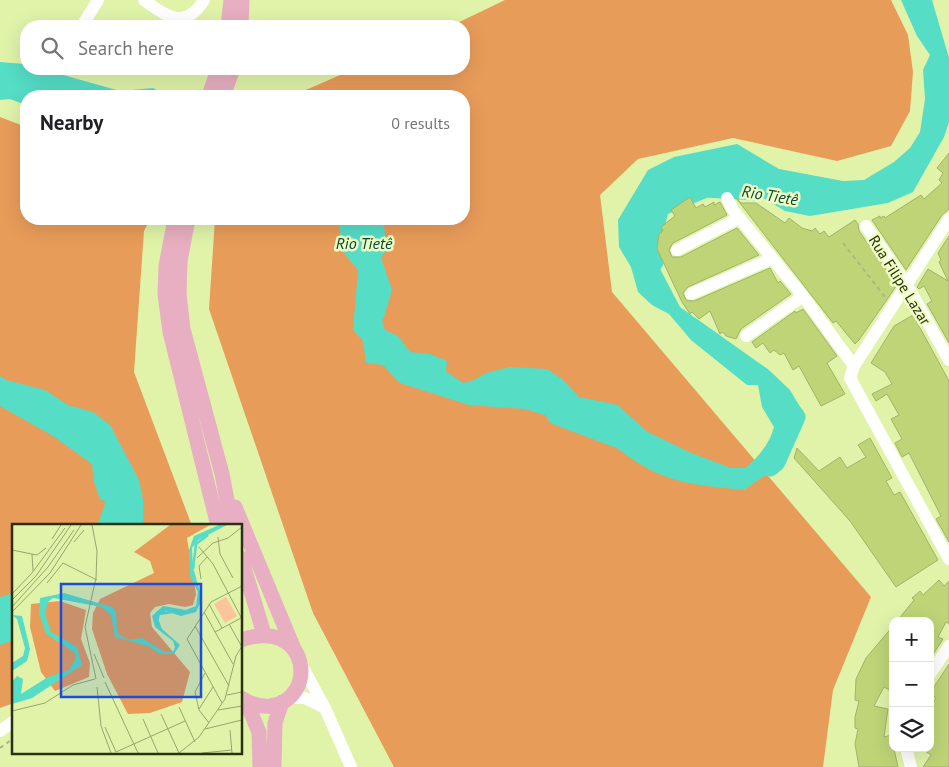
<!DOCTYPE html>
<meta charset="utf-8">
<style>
:root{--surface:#fff;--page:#f6f6f6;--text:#202124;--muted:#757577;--line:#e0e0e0}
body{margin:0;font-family:"PT Sans",sans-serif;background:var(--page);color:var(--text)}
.controls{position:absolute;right:15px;bottom:15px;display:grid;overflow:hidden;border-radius:10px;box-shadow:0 5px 20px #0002}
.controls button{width:45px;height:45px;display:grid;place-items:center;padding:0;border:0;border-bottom:1px solid var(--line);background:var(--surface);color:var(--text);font:25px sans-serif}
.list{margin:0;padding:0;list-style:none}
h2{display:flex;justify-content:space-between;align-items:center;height:65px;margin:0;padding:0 20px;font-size:21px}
h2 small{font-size:16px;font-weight:400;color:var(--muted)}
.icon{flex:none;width:28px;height:28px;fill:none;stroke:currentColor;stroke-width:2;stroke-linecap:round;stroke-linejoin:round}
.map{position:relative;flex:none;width:949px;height:767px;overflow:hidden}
.search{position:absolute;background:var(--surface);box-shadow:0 5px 20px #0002;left:20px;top:20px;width:450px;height:55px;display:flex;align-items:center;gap:12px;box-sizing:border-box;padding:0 18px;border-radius:20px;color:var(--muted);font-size:19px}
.panel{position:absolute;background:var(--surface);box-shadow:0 5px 20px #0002;left:20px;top:90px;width:450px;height:135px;border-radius:20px}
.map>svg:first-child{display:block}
</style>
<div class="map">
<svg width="949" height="767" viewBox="0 0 949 767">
<rect width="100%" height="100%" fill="#e0f3a9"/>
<path fill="#e89c5a" d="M505,0H891L908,35L913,72L910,111L891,146L837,161L733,138L638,159L600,195L612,292L871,597L833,690L823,767H394L313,613L209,309L215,219H464V96H292L354,69H464V26H451Z
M0,117L26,127V219H150L144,231L134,372L192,526H14V703L0,708Z"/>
<path fill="#55ddc6" d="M901,0H932L949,58V122L944,137L913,192L888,203L810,216L785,211L758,195L709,187L679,192L662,202L653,217L652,238L657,263L680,307L769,370L790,390L803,412C791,425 783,440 783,459L767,474L744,490C720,487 691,486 667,477C636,466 611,444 588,422L574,424L525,409L469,405L400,383L383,365L366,363L363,341L353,330L358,270L343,252L338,219H383L387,250L374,265L383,303L381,317L385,330L398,336L410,352L430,354L447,361L446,371L463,383L474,380L486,373L510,367L547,369L562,379L579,397L618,405L646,431L689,452L731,468H745C758,458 770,443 774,427L762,407L758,385H747L691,340L669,314L652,305L638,292L631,267L619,247L618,220L648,170L674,157L737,144L779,169L843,181L864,180L894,162L910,148L920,132L925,99L923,70L930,55L917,36Z
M0,62L24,64L26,69H42L120,91L153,88L166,96H26V105L10,99L0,100Z
M0,376L6,380L45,390L68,405L93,412L110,425L139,480L143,500V526H97L105,504L104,500L100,499L94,482L92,464L53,436L0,406Z
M14,593V640L0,645V597Z"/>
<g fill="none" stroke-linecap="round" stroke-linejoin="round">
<path stroke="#55ddc6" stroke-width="19" d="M355,219L365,240L382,290L375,314
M654,262L650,245L660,207L706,188L754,191
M556,415L617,438
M770,467L776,462L796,417L788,407"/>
</g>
<path fill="#bed476" stroke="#a1b36b" d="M949,153V209L942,215L906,270L872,220L880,216V218L884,216L885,218L921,195L924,199L942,183L939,180L943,173L937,168Z
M690,197L696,208L703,204L705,207L714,202V205L720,202L727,215L673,243L669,250L672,257H681L737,228L759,255L688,287L683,293L686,300L694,301L770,268L778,283L780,281L791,294L741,329L736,339L726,336L723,332L720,334L710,311L699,319L692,312L690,314L682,302L657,249L659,234L663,231L661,227L675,216L671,210Z
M736,198L741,203H756L785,223L789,218L802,228L812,231L815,228L820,234L824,231L829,237L855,220L858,224L859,231L897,285L859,340L855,344L836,321L833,323Z
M949,236V343L927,304L932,301L924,286L919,289L917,287L928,269L948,281L939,262L941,260L938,253Z
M803,309L837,356L827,363L845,394L821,406L799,366L793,370L784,353L780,355L774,350L770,353L763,343L756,348L752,342L795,311L796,313Z
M913,315L949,381V542L936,519L941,516L909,453L902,457L895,443L902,439L891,419L899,415L887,394L876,401L872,394L892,384L885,372L871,363L894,326Z
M870,438L892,478L886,481L894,495L900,492L938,560L896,587L850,521L794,458L797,448L819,471L840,457L847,468L866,457L858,445Z
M939,580L944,586L949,581V624L946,622L938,637L943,639L930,659V621L910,618L908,621H897L914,600L912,598L920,591L923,595Z
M893,626V692L884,687L874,706L888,709L884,737L891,735L898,767H859L855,744L858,729L855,728V717L859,701L855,700L856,679L866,658Z
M949,664V767H923L931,755L920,748H930V707L936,698L930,693Z"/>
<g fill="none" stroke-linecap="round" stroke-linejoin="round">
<path stroke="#a9b87c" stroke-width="2" stroke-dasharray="4 4" stroke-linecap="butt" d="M843,243L885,297
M0,748L14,738"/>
<path stroke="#fff" stroke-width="12" d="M144,0C166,17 186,30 204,0
M82,26L98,0
M727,198L733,210L803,296L854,366
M949,219L854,366L850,378L949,559
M866,226L907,285L949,360
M677,250L739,218
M691,294L771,259
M746,336L803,296
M300,662L325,708L351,767
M930,674L949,646
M288,698H305L325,708
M0,731L14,721
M906,748L911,767"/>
<path stroke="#e7afc1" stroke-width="15" d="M228,26L231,0
M241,26L242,0
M209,96L218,69
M223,96L233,69
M175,219L166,266L165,294L170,332L218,526
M188,219L180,261L179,294L183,329L222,474L232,526
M235,507L294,649
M241,558L264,634
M241,640C310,616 319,700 270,706C259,707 250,704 241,698
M246,701L259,732L260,767
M274,767L275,723L282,702"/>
</g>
<g text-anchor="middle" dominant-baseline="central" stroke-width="5" stroke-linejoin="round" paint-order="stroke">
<g font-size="15" fill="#2a3013" stroke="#effec3">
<text transform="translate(900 280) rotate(58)">Rua Filipe Lazar</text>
</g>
<g font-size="16" font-style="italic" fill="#07463d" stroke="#effec3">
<text transform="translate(770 195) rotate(9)">Rio Tietê</text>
<text x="364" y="243">Rio Tietê</text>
</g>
</g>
<g transform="translate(12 524)">
<rect width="230" height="230" fill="#e0f3a9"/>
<path d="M214,73L225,92L213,99L202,80Z" fill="#fcc599"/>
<path d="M158,1H198L175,14L184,70L181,81L173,83L157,80L143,83L138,89L140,103L178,148L170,178L138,189L116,190L95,150L80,105L81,89L88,75L142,49L138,37L122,28ZM48,77L74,86L69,115L78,139L77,153L43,167L29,148L18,103L19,80Z" fill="#e89c5a"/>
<path d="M207,1H215L186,16L180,24L181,43L190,75L184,88L169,92L154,87L145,92L150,105L168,121L162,130H148L136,122L103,113L99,91L90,83L41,74L36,78L33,89L39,108L65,123L70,141L20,174L0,180V158L5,152L11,155L9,170L36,153L57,146L64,134L62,128L34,110L27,89L28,74L52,69L100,83L104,87L105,107L109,112L117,116L130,114L151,127L161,128L163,123L161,117L143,103L140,92L151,82L174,86L184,82L186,68L178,52L177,26L182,12ZM0,91L10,92L18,125L15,137L0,147V139L11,132L13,124L5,95Z" fill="#55ddc6"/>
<path fill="none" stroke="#55ddc6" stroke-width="2.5" d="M181,45L184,20L196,11M145,97L147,90L160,88"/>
<path fill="none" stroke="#97a56d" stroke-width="1" d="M80,1L85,27L84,54L73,103L84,155M206,13L208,30L221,54M40,15L49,1M62,18L72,6M187,23L201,40L230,95M0,26L25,31L34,24M20,30L21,47M185,34L201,19L216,14L230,3M189,55L187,42L195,33M35,59L51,39L85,56M0,70L20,49L53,4M0,76L24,52L59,1M197,80L210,104M0,83L36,43L62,6M0,88L38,49L69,1M192,88L221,140M217,100L230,123M183,102L217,162M203,108L229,94M82,130L92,154M193,149L183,168L187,186L197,199M93,158L126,229M85,163L89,202L99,229M215,171L230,168M210,179L175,115L199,78L230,62M167,183L183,218M187,185L201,163M206,186L230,182M0,187L33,179L61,161L83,155M149,190L167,229M131,195L146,229M93,203L104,228M193,205L230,196M218,206L220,229M104,228L173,197M167,229L187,213L213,175L224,132L230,122M190,229L220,226"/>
<path fill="#1d4ed8" fill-opacity="0.15" stroke="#1d4ed8" stroke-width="2.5" d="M49,60H189V173H49Z"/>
<rect width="230" height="230" fill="none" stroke="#2a3013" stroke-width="2.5"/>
</g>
</svg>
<div class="controls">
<button>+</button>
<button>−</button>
<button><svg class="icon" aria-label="layers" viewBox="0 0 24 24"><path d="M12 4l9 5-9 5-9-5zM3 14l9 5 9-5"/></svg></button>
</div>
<div class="search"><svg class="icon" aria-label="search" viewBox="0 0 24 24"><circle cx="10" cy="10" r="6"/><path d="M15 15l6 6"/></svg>Search here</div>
<section class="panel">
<h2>Nearby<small>0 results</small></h2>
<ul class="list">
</ul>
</section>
</div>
